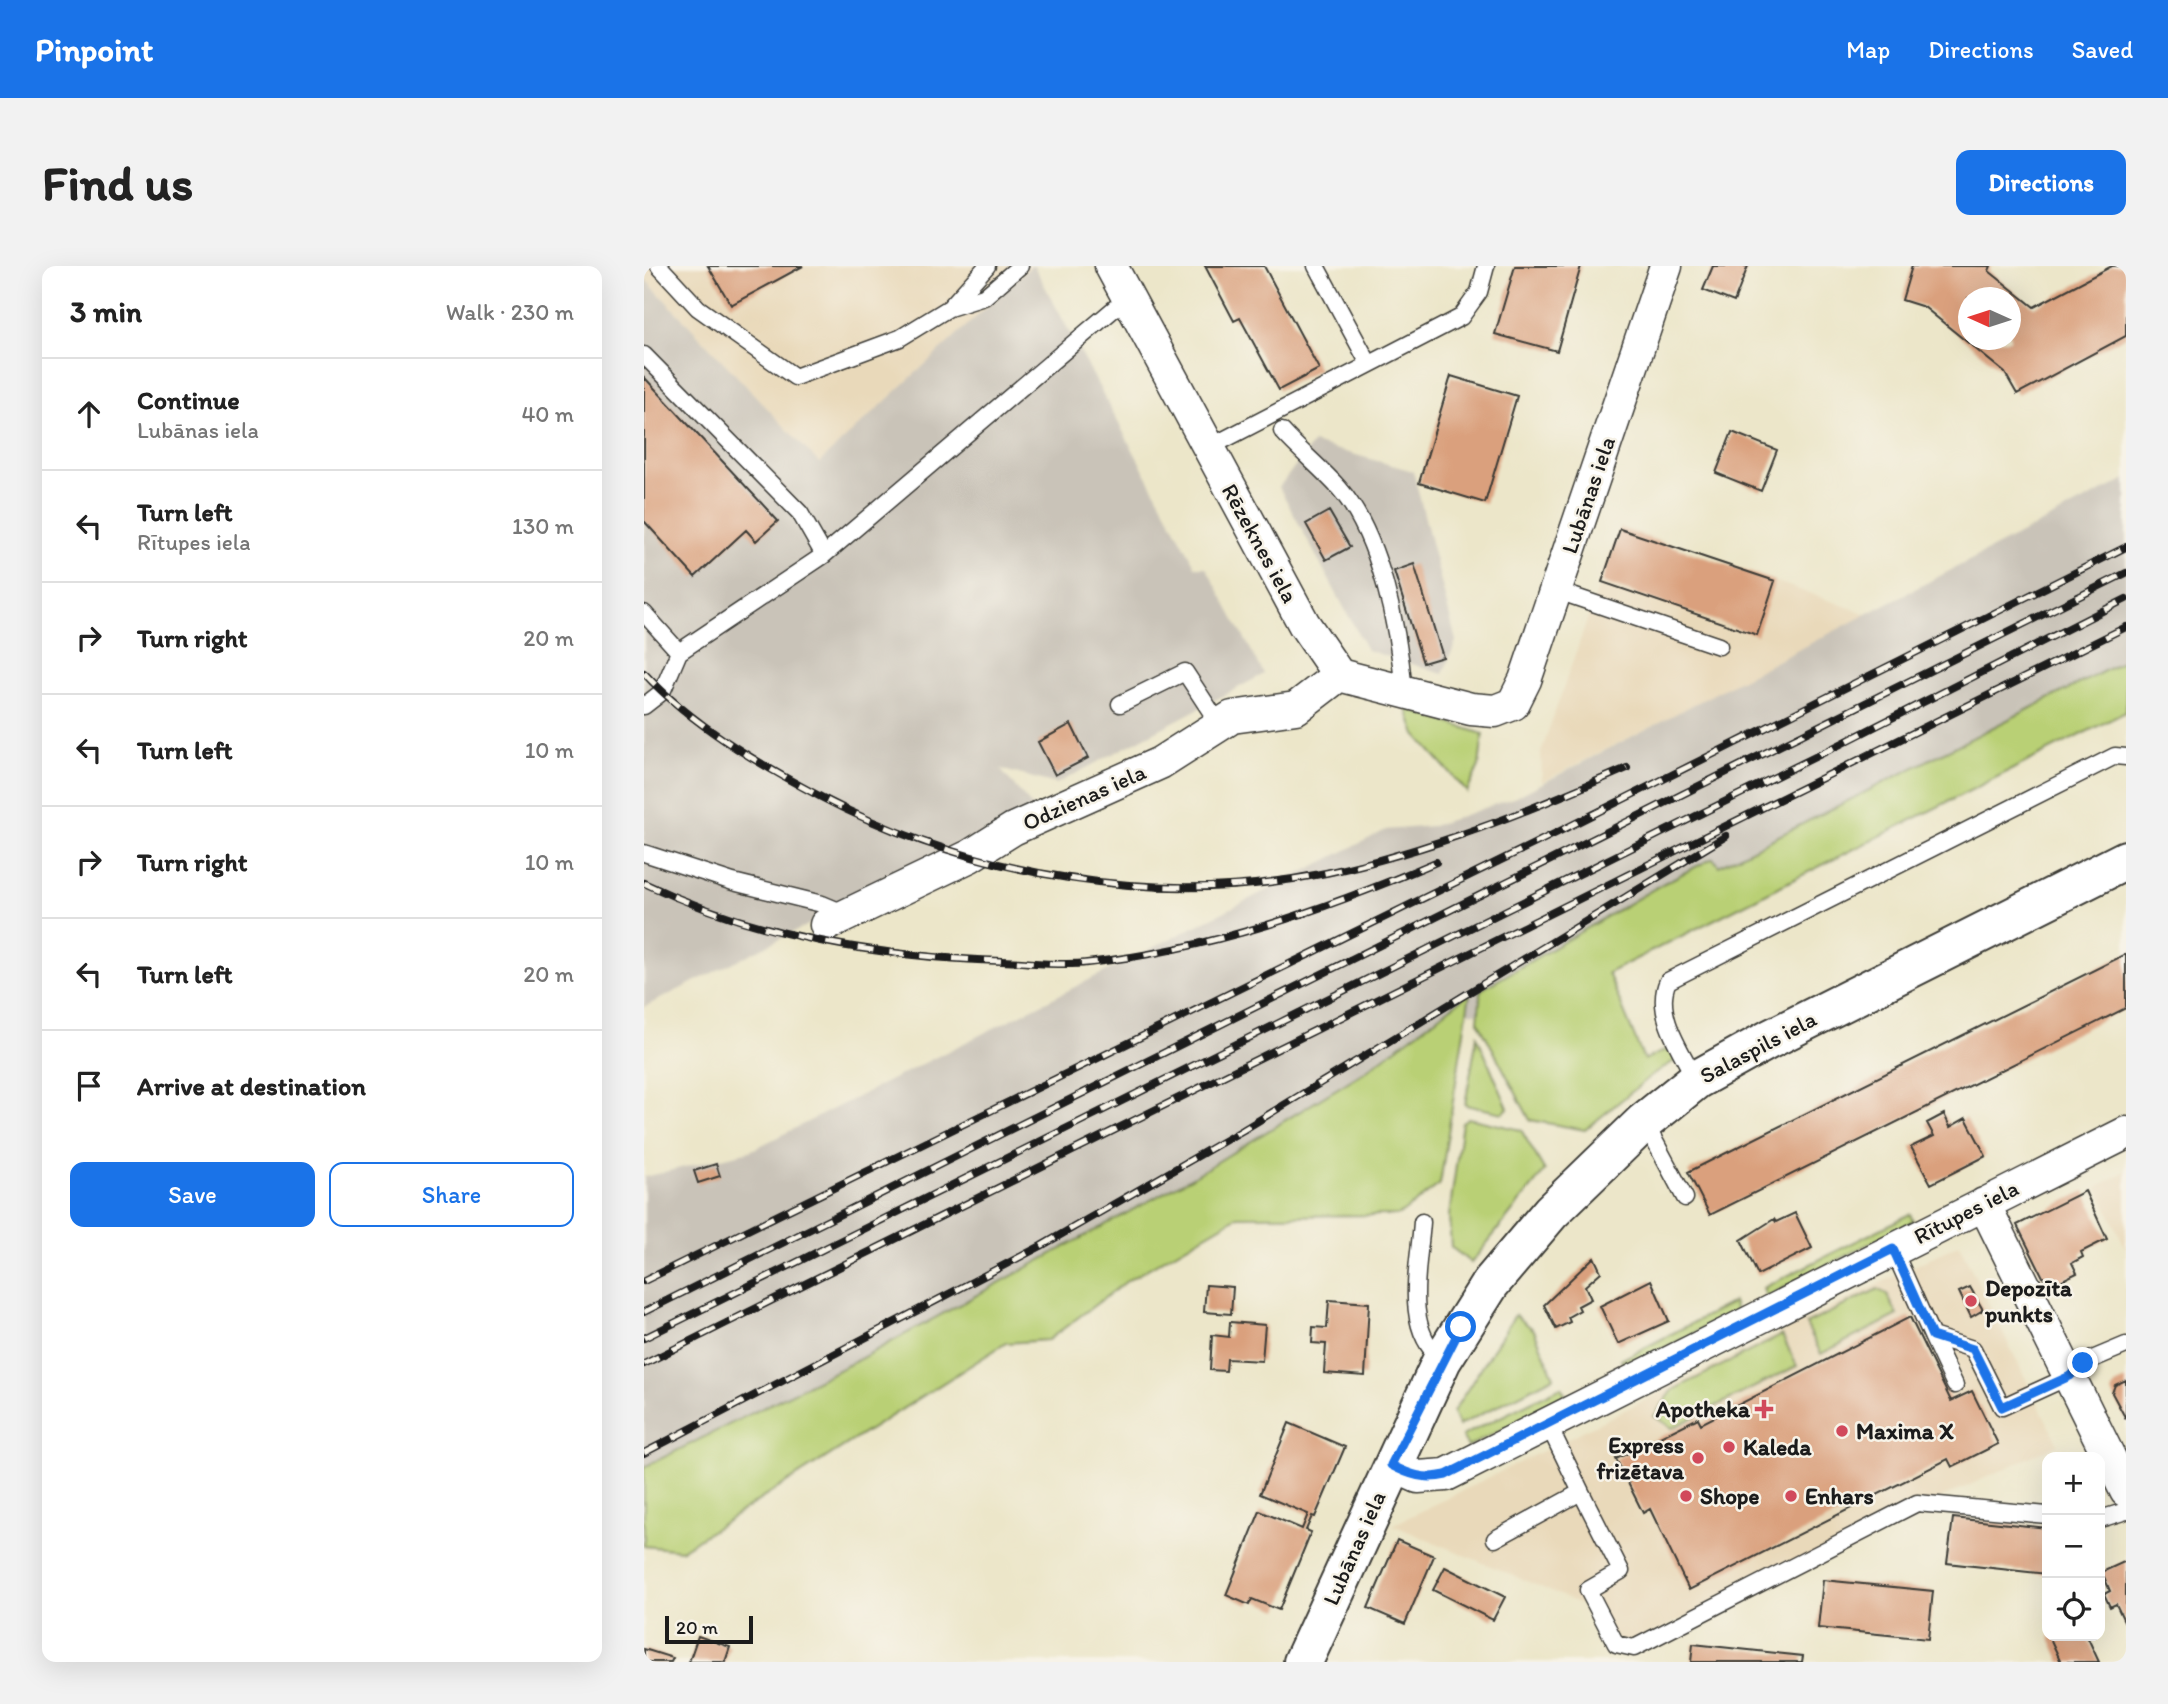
<!DOCTYPE html>
<meta charset="utf-8">
<style>
:root{--surface:#fff;--page:#f2f2f2;--text:#222;--muted:#767676;--line:#e0e0e0;--accent:#1a73e8}
body{margin:0;font-family:Itim,sans-serif;background:var(--page);color:var(--text)}
.controls{position:absolute;right:21px;bottom:21px;display:grid;overflow:hidden;border-radius:14px;box-shadow:0 7px 28px #0002}
.controls button{width:63px;height:63px;display:grid;place-items:center;padding:0;border:0;border-bottom:2px solid var(--line);background:var(--surface);color:var(--text);font:35px sans-serif}
.compass{position:absolute;left:1314px;top:21px;width:63px;height:63px;border-radius:50%;background:var(--surface);box-shadow:0 7px 28px #0002;rotate:273deg}
.scale{position:absolute;left:21px;bottom:18px;width:88px;box-sizing:border-box;padding-left:7px;border:4px solid #1c1c1c;border-top:0;font-size:19px;line-height:24px;white-space:nowrap;color:#1c1c1c;-webkit-text-stroke:5px #f7f3e8;paint-order:stroke}
.stop{position:absolute;width:21px;height:21px;margin:-16px;border:5px solid #1a73e8;border-radius:50%;background:#fff}
.stop.end{background:#1a73e8;border-color:#fff;box-shadow:0 2px 7px #0008}
.list{margin:0;padding:0;list-style:none}
h2{display:flex;justify-content:space-between;align-items:center;height:91px;margin:0;padding:0 28px;font-size:30px}
h2 small{font-size:23px;font-weight:400;color:var(--muted)}
.list li{display:grid;grid-template-columns:46px 1fr auto;gap:21px;align-items:center;box-sizing:border-box;height:112px;padding:0 28px;border-top:2px solid var(--line)}
.list b{display:block;font-size:26px;white-space:nowrap}
.list p{margin:0;font-size:23px;white-space:nowrap;color:var(--muted)}
.list em{font-size:23px;font-style:normal;color:var(--muted)}
.actions{display:flex;gap:14px;padding:21px 28px}
.actions a{flex:1;padding:16px 0;border:2px solid var(--accent);border-radius:14px;text-align:center;font-size:24px;color:var(--accent)}
.actions .main{background:var(--accent);color:#fff}
.icon{flex:none;width:38px;height:38px;fill:none;stroke:currentColor;stroke-width:2;stroke-linecap:round;stroke-linejoin:round}
.map{position:relative;flex:none;width:1482px;height:1396px;overflow:hidden;border-radius:14px}
header{display:flex;align-items:center;gap:42px;box-sizing:border-box;height:98px;padding:0 35px;background:var(--accent);color:#fff}
header strong{font-size:33px}
nav{display:flex;gap:38px;margin-inline-start:auto;font-size:24px}
.intro{display:flex;align-items:center;justify-content:space-between;box-sizing:border-box;height:168px;padding:0 42px}
h1{margin:0;font-size:49px}
.button{padding:18px 32px;border-radius:14px;background:var(--accent);color:#fff;font-size:24px;font-weight:700}
main{display:flex;gap:42px;padding:0 42px}
aside{flex:1;background:var(--surface);border-radius:14px;box-shadow:0 7px 28px #0002}
.map>svg:first-child{display:block}
</style>
<header>
<strong>Pinpoint</strong>
<nav><a>Map</a><a>Directions</a><a>Saved</a></nav>
</header>
<div class="intro"><h1>Find us</h1><a class="button">Directions</a></div>
<main>
<aside>
<h2>3 min<small>Walk · 230 m</small></h2>
<ul class="list">
<li><svg class="icon" aria-label="ahead" viewBox="0 0 24 24"><path d="M12 20V5M6 11l6-6 6 6"/></svg><div><b>Continue</b><p>Lubānas iela</p></div><em>40 m</em></li>
<li><svg class="icon" aria-label="left" viewBox="0 0 24 24"><path d="M17 20v-9H6M10 6l-5 5 5 5"/></svg><div><b>Turn left</b><p>Rītupes iela</p></div><em>130 m</em></li>
<li><svg class="icon" aria-label="right" viewBox="0 0 24 24"><path d="M7 20v-9h11M14 6l5 5-5 5"/></svg><div><b>Turn right</b></div><em>20 m</em></li>
<li><svg class="icon" aria-label="left" viewBox="0 0 24 24"><path d="M17 20v-9H6M10 6l-5 5 5 5"/></svg><div><b>Turn left</b></div><em>10 m</em></li>
<li><svg class="icon" aria-label="right" viewBox="0 0 24 24"><path d="M7 20v-9h11M14 6l5 5-5 5"/></svg><div><b>Turn right</b></div><em>10 m</em></li>
<li><svg class="icon" aria-label="left" viewBox="0 0 24 24"><path d="M17 20v-9H6M10 6l-5 5 5 5"/></svg><div><b>Turn left</b></div><em>20 m</em></li>
<li><svg class="icon" aria-label="arrive" viewBox="0 0 24 24"><path d="M6 21V4h12l-3 4 3 4H6"/></svg><div><b>Arrive at destination</b></div></li>
</ul>
<div class="actions"><a class="main">Save</a><a>Share</a></div>
</aside>
<div class="map">
<svg width="1482" height="1396" viewBox="0 0 1482 1396">
<rect width="100%" height="100%" fill="#f7f3e8"/>
<filter id="ink" filterUnits="userSpaceOnUse"><feTurbulence type="fractalNoise" baseFrequency=".0143" numOctaves="2"/><feDisplacementMap in="SourceGraphic" scale="14" xChannelSelector="R" yChannelSelector="G"/><feConvolveMatrix kernelMatrix="1 2 1 2 8 2 1 2 1" color-interpolation-filters="sRGB"/></filter>
<filter id="wash" filterUnits="userSpaceOnUse"><feTurbulence type="fractalNoise" baseFrequency=".00686" numOctaves="4" result="noise"/><feDisplacementMap in="SourceGraphic" scale="28" xChannelSelector="R" yChannelSelector="G"/><feGaussianBlur stdDeviation="1.57" result="paint"/><feColorMatrix in="noise" values="0 0 0 0 0 0 0 0 0 0 0 0 0 0 0 0 0 1.4 0 .05"/><feComposite in="paint" operator="in"/></filter>
<g filter="url(#wash)">
<rect width="100%" height="100%" fill="#ece6c9"/>
<path fill="#e9d9ba" d="M0,0H387L175,198L0,12Z
M976,260L1226,349L898,516L897,486Z
M1482,905V983L1453,921Z
M1315,978L1414,1178L972,1384L944,1341L749,1259Z"/>
<path fill="#c9c3b8" d="M387,0H390L552,301H562L620,408L412,518L356,503L392,545L0,741V12L175,197Z
M669,177L769,205L812,375L799,408L723,384L635,221Z
M1482,213V446L838,748L822,745L819,747L816,772L0,1240V911L106,885L742,564L789,560L872,531Z"/>
<path fill="#b9d075" stroke="#6a7648" stroke-width="2" d="M1482,394V446L964,707L1000,794L1026,782L1032,794L1008,809L941,864L886,854L834,755L837,724L1020,617L1069,592L1075,600Z
M763,443L839,468L835,500L823,526L772,469Z
M826,727L796,918L755,949L594,950L483,1015L404,1074L362,1077L37,1284L0,1280V1201L214,1094L547,912L720,806Z
M833,770L864,842L859,847L821,839Z
M824,852L877,864L901,905L827,997L807,981L805,950L818,856Z
M1266,948L1269,955L1122,1031L1119,1022Z
M1234,1023L1243,1029L1254,1049L1177,1088L1162,1058Z
M1089,1036L1092,1045L981,1103L977,1094Z
M871,1049L890,1064L910,1111L814,1160L809,1146Z
M1138,1069L1153,1100L1028,1162L1010,1150L1029,1124Z
M917,1121L922,1130L824,1181L818,1170Z"/>
<g id="blocks">
<path fill="#daa07d" fill-rule="evenodd" d="M64,0H159L87,39Z
M561,0H620L675,103L635,124L596,52L590,55Z
M871,0H937L913,85L851,68Z
M1069,0H1104L1090,36L1059,24Z
M1268,0H1347L1345,5L1390,41L1468,0H1482V70L1373,128L1361,107L1280,41L1258,34ZM1324,32H1366V74H1324Z
M807,110L873,130L841,237L775,217Z
M0,111L134,255L112,275L102,264L51,311L0,255Z
M1088,166L1133,184L1117,225L1072,207Z
M685,245L706,281L682,294L662,258Z
M976,263L1131,315L1113,369L958,316Z
M770,298L799,391L779,397L750,305Z
M427,458L444,492L411,509L394,476Z
M1482,688V742L1066,949L1044,906Z
M1300,848L1306,861L1322,852L1342,890L1287,918L1267,881L1290,870L1283,857Z
M72,898L76,910L54,917L50,905Z
M1441,925L1463,973L1437,986L1439,991L1428,997L1433,1007L1404,1021L1373,959Z
M1151,947L1168,982L1114,1009L1097,974L1130,953L1132,956Z
M950,991L957,1006L941,1020L947,1033L934,1040L936,1044L924,1051L926,1056L912,1063L900,1039Z
M1007,1014L1025,1055L974,1078L956,1040Z
M562,1019L589,1021L587,1048L560,1046Z
M1326,1021L1339,1044L1327,1051L1315,1026Z
M685,1034L725,1037L721,1110L680,1107L682,1078L668,1077L669,1061L683,1062Z
M1266,1051L1307,1135L1328,1125L1354,1178L1308,1201L1304,1193L1045,1324L1006,1243L999,1247L972,1193L1054,1152L1057,1158Z
M586,1056L621,1059L618,1095L583,1093L582,1105L566,1104L568,1069L585,1071Z
M1482,1114V1153L1468,1127L1471,1119Z
M645,1157L701,1181L671,1251L668,1250L662,1264L667,1266L635,1344L608,1333L605,1339L582,1329L616,1245L658,1263L664,1248L616,1228Z
M1309,1252L1403,1262V1308L1303,1297Z
M753,1274L790,1290L761,1358L724,1342Z
M1482,1295V1359L1472,1338L1466,1341L1460,1328L1466,1325L1458,1306Z
M801,1301L861,1331L849,1354L789,1324Z
M1179,1314L1289,1325L1284,1373L1174,1362Z
M54,1370L86,1381L81,1396H45Z
M1405,1370H1443L1455,1396H1417Z
M1049,1378L1159,1390L1158,1396H1047Z
M0,1383L29,1392L27,1396H0Z"/>
</g>
</g>
<g filter="url(#ink)">
<use href="#blocks" fill-opacity="0" stroke="#3b3a36" stroke-width="2"/>
<g fill="none" stroke-linecap="round" stroke-linejoin="round">
<g stroke="#3b3a36" stroke-width="19">
<path id="service" d="M15,0L54,42L151,111L256,72L305,42L340,31L376,0
M672,0L725,98
M307,40L343,0
M0,89L156,247L180,289
M638,165C656,185 677,202 695,222C737,270 754,363 760,425
M564,182L817,51L835,26L842,0
M911,324L1075,380
M0,347L35,386L180,289L484,31
M476,438L541,406L575,458
M0,440L18,426L35,386
M0,587L89,616L178,638L202,648
M1052,814C1038,786 1009,747 1024,715L1471,490L1482,491
M1001,857L1041,932
M778,956C775,1001 758,1062 798,1094
M1249,983L1288,1070L1329,1083L1358,1141L1426,1110L1439,1097L1482,1079
M1288,1070L1311,1119
M937,1226L977,1305L944,1324L972,1378L990,1382L1273,1237L1403,1249
M1456,1253L1482,1245
M851,1273L937,1226L904,1158"/>
</g>
<g stroke="#3b3a36" stroke-width="35">
<path id="minor" d="M467,0L660,358L695,409L827,443L851,445L869,438L881,414L1022,0
M182,659L326,590L369,563L516,497L588,451L652,442L695,409
M1340,938L1482,1225
M747,1199L774,1211L802,1209L1482,867"/>
</g>
<g stroke="#3b3a36" stroke-width="42">
<path id="tertiary" d="M659,1396L798,1094L846,1018L907,946L1000,856L1052,814L1126,773L1482,594"/>
</g>
<use href="#service" stroke="#fff" stroke-width="16"/>
<use href="#minor" stroke="#fff" stroke-width="32"/>
<use href="#tertiary" stroke="#fff" stroke-width="38"/>
<g stroke="#1c1c1c" stroke-width="8">
<path id="rail" d="M0,407C48,459 115,498 177,531C328,610 514,642 682,607C786,585 885,545 983,502
M0,617C113,671 235,691 358,695C386,696 416,700 443,697C565,684 680,644 792,596
M0,1015L912,567L1482,281
M0,1046L1482,307
M0,1072L1183,485L1482,333
M0,1098L1482,361
M0,1187L397,980L599,864L1082,570"/>
</g>
<use href="#rail" stroke="#f7f3e8" stroke-width="5" stroke-dasharray="16" stroke-linecap="butt"/>
</g>
</g>
<g fill="none" stroke-linecap="round" stroke-linejoin="round" filter="url(#ink)">
<path stroke="#1a73e8" stroke-width="9" d="M817,1061L747,1199C766,1209 781,1214 802,1209L1249,983L1288,1070L1329,1083L1358,1141L1426,1110L1439,1097"/>
</g>
<g fill="#d1495b" stroke="#f7f3e8" stroke-width="2.5">
<circle cx="1327" cy="1035" r="7"/>
<path d="M1116.5 1132.5h7v7h7v7h-7v7h-7v-7h-7v-7h7z"/>
<circle cx="1198" cy="1165" r="7"/>
<circle cx="1085" cy="1181" r="7"/>
<circle cx="1054" cy="1192" r="7"/>
<circle cx="1042" cy="1230" r="7"/>
<circle cx="1147" cy="1230" r="7"/>
</g>
<g text-anchor="middle" dominant-baseline="central" stroke-width="5" stroke-linejoin="round" paint-order="stroke">
<g font-size="23" fill="#1c1c1c" stroke="#f7f3e8">
<text transform="translate(944 229) rotate(-71)">Lubānas iela</text>
<text transform="translate(616 277) rotate(61)">Rēzeknes iela</text>
<text transform="translate(440 531) rotate(-24)">Odzienas iela</text>
<text transform="translate(1114 781) rotate(-28)">Salaspils iela</text>
<text transform="translate(1322 946) rotate(-27)">Rītupes iela</text>
<text transform="translate(710 1282) rotate(-66)">Lubānas iela</text>
</g>
<g font-size="23" font-weight="bold" fill="#1c1c1c" stroke="#f7f3e8" text-anchor="start">
<text x="1341" y="1022">Depozīta<tspan x="1341" dy="26">punkts</tspan></text>
<text x="1106" y="1143" text-anchor="end">Apotheka</text>
<text x="1212" y="1165">Maxima X</text>
<text x="1040" y="1179" text-anchor="end">Express<tspan x="1040" dy="26">frizētava</tspan></text>
<text x="1099" y="1181">Kaleda</text>
<text x="1056" y="1230">Shope</text>
<text x="1161" y="1230">Enhars</text>
</g>
</g>
</svg>
<div class="controls">
<button>+</button>
<button>−</button>
<button><svg class="icon" aria-label="locate" viewBox="0 0 24 24"><circle cx="12" cy="12" r="6"/><path d="M12 2v4M12 18v4M2 12h4M18 12h4"/></svg></button>
</div>
<svg class="compass" viewBox="-18 -18 36 36"><path d="M0-13l5 13h-10z" fill="#e53935"/><path d="M0 13l5-13h-10z" fill="#767676"/></svg>
<div class="scale">20 m</div>
<div class="stop" style="left:817px;top:1061px"></div>
<div class="stop end" style="left:1439px;top:1097px"></div>
</div>
</main>
